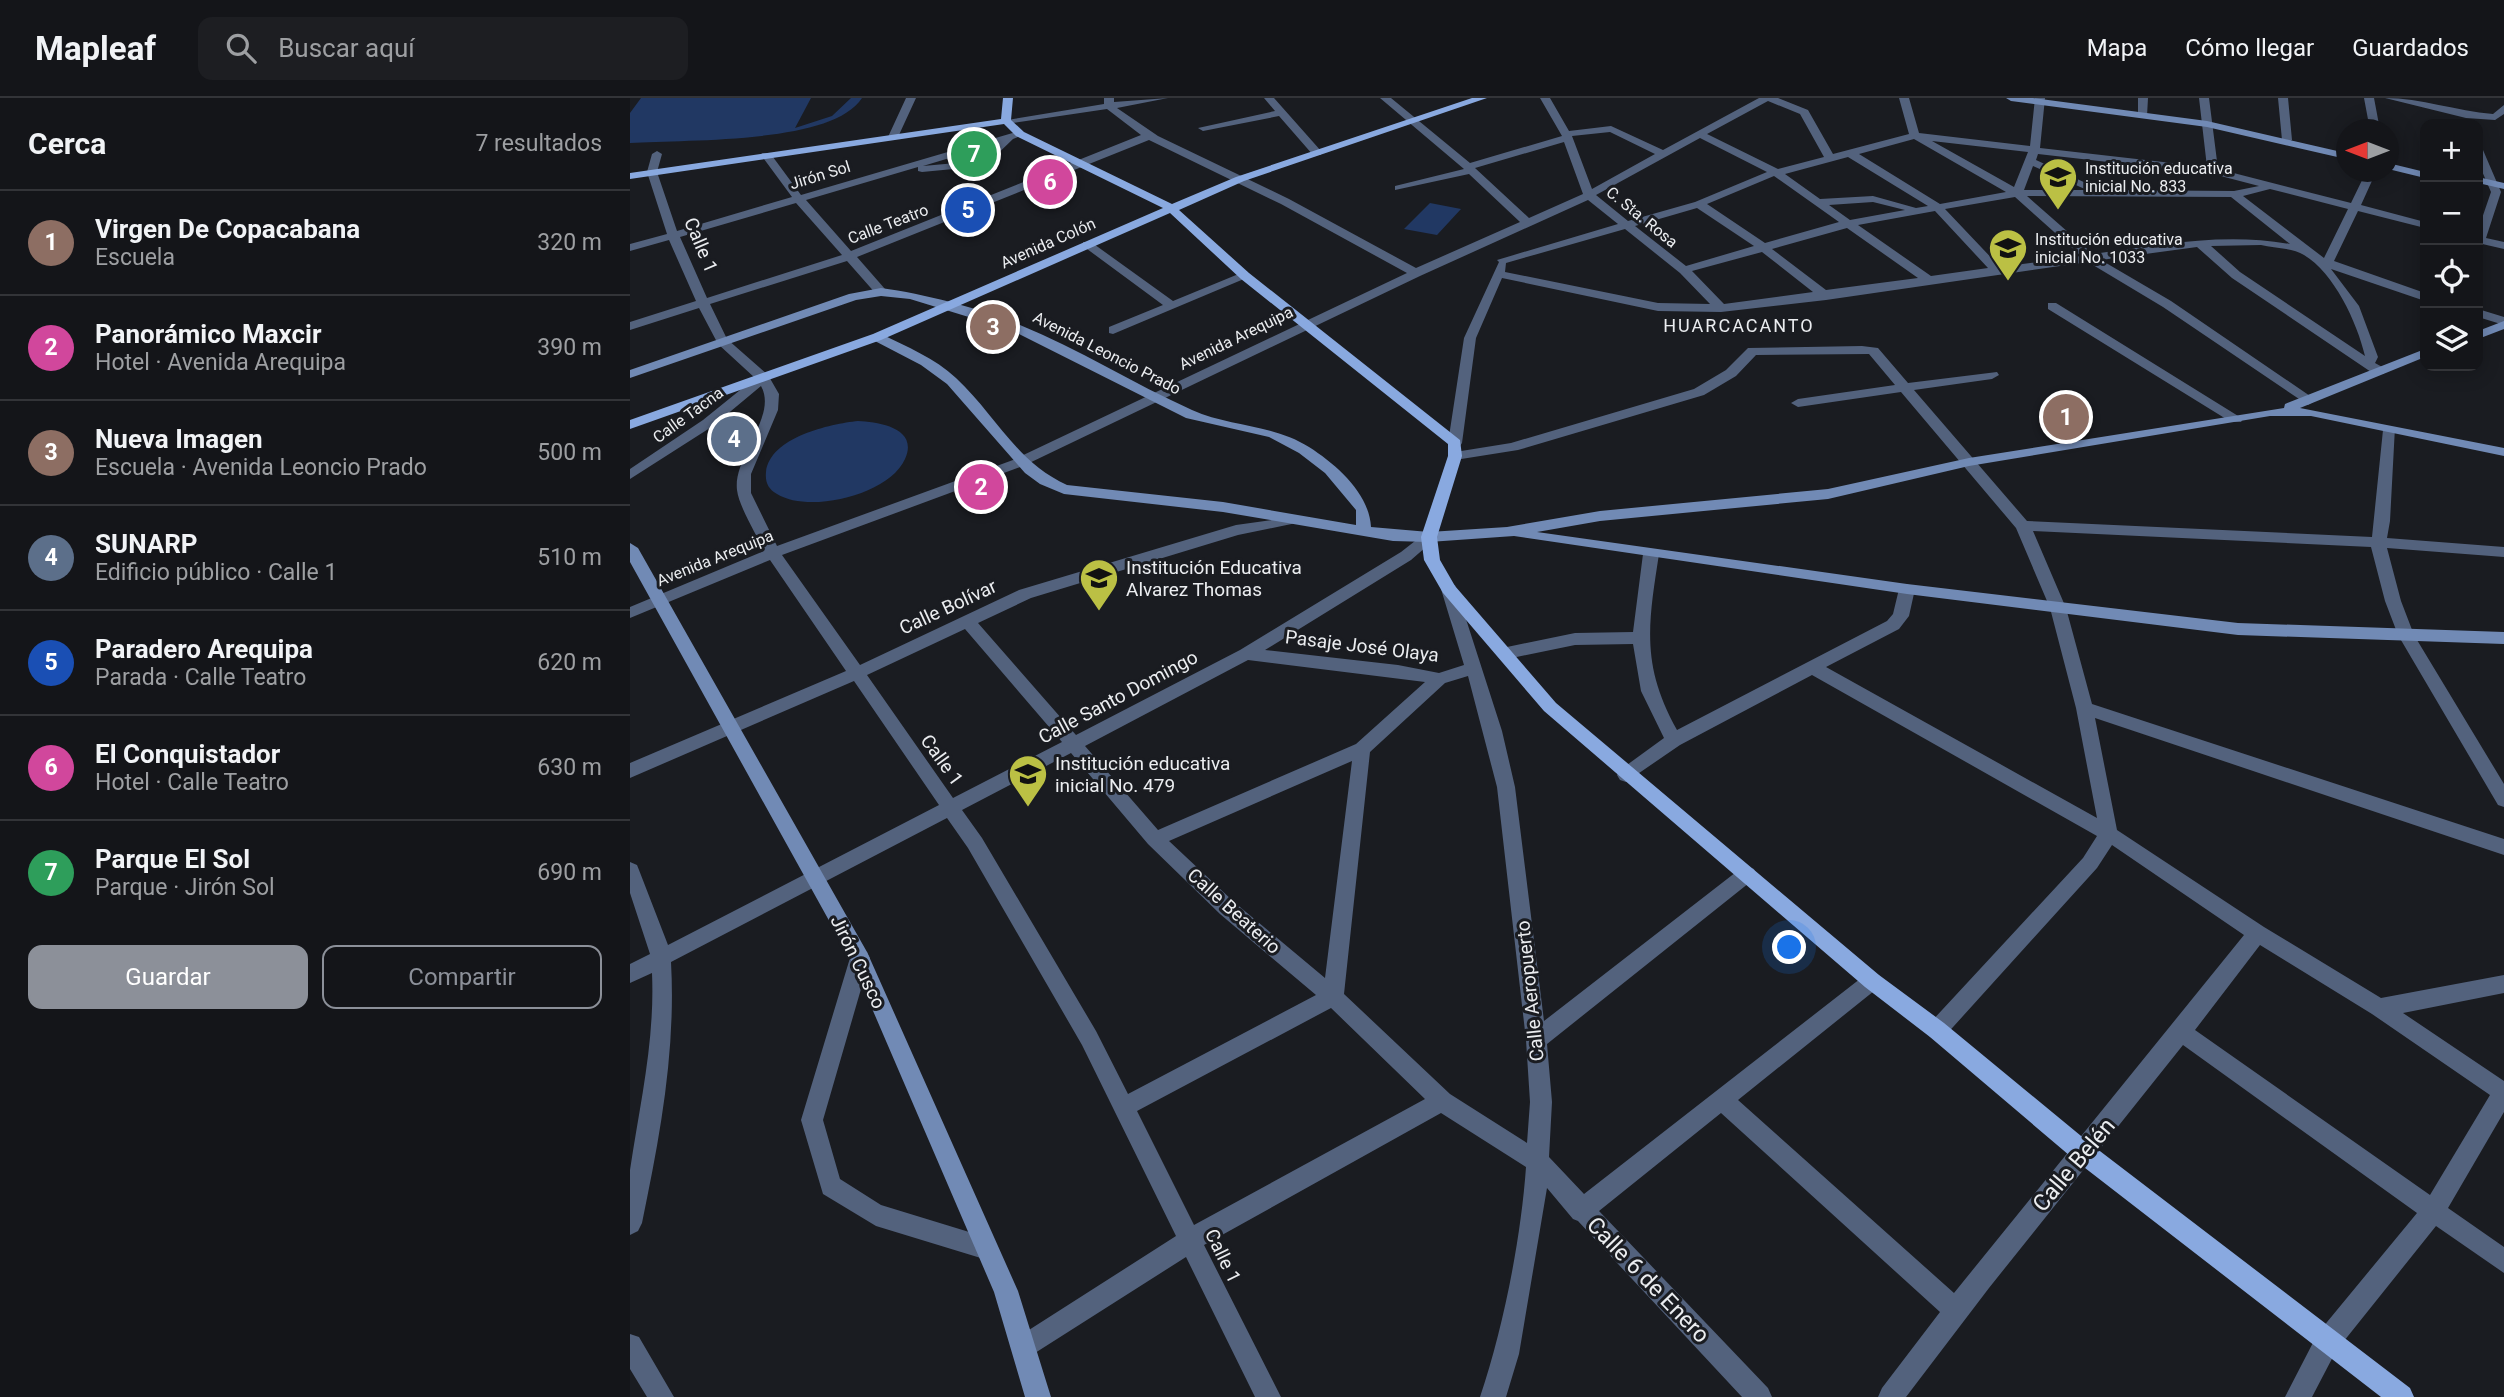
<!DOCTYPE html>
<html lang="es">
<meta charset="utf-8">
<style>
:root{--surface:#141519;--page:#1d1e22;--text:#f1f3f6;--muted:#9d9fa2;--line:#333438;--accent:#8c9099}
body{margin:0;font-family:Roboto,sans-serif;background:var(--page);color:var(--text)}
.controls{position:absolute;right:21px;top:21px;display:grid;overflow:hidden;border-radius:14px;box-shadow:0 4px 18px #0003}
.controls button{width:63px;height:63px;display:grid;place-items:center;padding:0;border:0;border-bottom:2px solid var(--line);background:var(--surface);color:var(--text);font:35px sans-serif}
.compass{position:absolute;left:1706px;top:21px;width:63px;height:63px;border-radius:50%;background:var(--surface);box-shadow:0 4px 18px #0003;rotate:270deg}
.you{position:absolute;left:1160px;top:850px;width:24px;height:24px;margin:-18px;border:5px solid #fff;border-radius:50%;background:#1a73e8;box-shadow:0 0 0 10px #1a73e833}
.badge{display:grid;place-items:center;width:46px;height:46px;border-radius:50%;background:var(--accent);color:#fff;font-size:23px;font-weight:700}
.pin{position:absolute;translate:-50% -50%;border:4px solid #fff;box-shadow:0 2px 7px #0006}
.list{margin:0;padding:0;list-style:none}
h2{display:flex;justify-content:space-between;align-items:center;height:91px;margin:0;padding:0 28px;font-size:30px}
h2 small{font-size:23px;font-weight:400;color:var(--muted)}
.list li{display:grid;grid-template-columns:46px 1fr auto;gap:21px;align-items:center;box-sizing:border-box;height:105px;padding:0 28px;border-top:2px solid var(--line)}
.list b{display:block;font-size:26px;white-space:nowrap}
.list p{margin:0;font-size:23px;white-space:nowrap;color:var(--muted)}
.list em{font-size:23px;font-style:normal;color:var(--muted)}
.actions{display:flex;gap:14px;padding:21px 28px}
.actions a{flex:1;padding:16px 0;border:2px solid var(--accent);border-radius:14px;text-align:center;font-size:24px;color:var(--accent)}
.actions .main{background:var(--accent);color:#fff}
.icon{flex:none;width:38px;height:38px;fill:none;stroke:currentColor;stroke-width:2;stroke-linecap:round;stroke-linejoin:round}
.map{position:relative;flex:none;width:1874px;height:1299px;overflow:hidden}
header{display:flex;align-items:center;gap:42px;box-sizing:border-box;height:98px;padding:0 35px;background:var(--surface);border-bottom:2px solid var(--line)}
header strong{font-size:33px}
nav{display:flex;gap:38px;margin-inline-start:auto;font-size:24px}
.search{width:490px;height:63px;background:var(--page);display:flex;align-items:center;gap:18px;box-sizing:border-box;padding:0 24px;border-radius:14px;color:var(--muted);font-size:26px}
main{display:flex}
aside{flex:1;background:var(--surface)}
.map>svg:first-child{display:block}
</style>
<header>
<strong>Mapleaf</strong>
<div class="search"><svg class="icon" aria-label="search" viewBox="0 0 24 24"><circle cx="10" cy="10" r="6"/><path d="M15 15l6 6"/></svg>Buscar aquí</div>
<nav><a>Mapa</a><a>Cómo llegar</a><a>Guardados</a></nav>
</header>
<main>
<aside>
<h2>Cerca<small>7 resultados</small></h2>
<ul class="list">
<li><span class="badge" style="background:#8d6e63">1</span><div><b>Virgen De Copacabana</b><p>Escuela</p></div><em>320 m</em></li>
<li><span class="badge" style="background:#d1479c">2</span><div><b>Panorámico Maxcir</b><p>Hotel · Avenida Arequipa</p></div><em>390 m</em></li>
<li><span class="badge" style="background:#8d6e63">3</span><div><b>Nueva Imagen</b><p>Escuela · Avenida Leoncio Prado</p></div><em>500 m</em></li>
<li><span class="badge" style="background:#5c6f8a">4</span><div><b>SUNARP</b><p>Edificio público · Calle 1</p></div><em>510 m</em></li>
<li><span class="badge" style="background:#1a4fb4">5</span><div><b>Paradero Arequipa</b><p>Parada · Calle Teatro</p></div><em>620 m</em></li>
<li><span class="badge" style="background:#d1479c">6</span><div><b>El Conquistador</b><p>Hotel · Calle Teatro</p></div><em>630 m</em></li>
<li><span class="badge" style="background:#2e9e5b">7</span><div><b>Parque El Sol</b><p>Parque · Jirón Sol</p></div><em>690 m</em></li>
</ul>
<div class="actions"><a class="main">Guardar</a><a>Compartir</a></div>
</aside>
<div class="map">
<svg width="1874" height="1299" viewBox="0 0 1874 1299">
<rect width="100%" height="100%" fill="#1a1c21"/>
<path fill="#213863" d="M11,0H181L165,30L202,18L221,0H232C202,47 54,41 0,45V15Z
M800,105L831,111L807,137L774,131Z
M228,323C249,324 289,330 275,361C259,397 179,416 147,396C138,391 135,384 136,374C140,339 200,326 228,323Z"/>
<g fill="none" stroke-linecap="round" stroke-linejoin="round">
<path fill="#53627d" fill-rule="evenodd" d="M276,0H286L268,39L259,41L258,39Z
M474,0H484V4L538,0L487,10L528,38L659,101L786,170L890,124L839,76L765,92V88L834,71L750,0H761L840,65L932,38L910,0H920L939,33L981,28L1033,52L1129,0H1148L1178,12L1203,56L1279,36L1269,0H1279L1289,35L1400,48L1405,0H1415L1410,50L1577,69L1569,0H1579L1588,71L1721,105L1736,74H1746L1731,107L1795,124V130L1728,113L1704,163L1795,195V203L1701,171L1729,208L1748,259L1745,265L1754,270V276H1744L1602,180L1567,149L1471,162L1541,203L1683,300L1685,303L1678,307L1533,209L1458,164L1196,202L1091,214L1028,213L872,180L846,240L832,345L830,348H820L818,345L834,240L869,164L867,162L988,126L958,102L790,178L393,368L152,457L230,567L389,492L606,427L671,418V424L608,437L401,500L348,525L446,637L610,552L771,454L794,436H804L807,439L804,442L781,462L635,552L768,567L809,575L834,567L811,491L819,486L825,487L872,633L885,689L914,923L1110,771L1117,768L1124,771L1126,776L1124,781L917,946L922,1004L919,1059L954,1096L1235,877L1242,874L1249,877L1252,883L1249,889L1108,1002L1324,1195L1614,837L1482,747L1467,770L1314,939L1307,941L1300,939L1297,932L1300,925L1453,760L1467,738L1182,577L1050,647L996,684L990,682L987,677L990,672L1034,640L1011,593L1003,546L945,547L877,561L869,555L877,549L945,535L1003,534L1013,456L1016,452H1026L1029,456C1018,527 1011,567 1047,632L1257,523L1263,516L1269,491L1277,486L1285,491L1279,518L1269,531L1196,569L1467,720L1446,610L1420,510L1386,430L1271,294L1168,309L1161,305L1168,301L1265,287L1239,256L1126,257L1106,278L1074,297L888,352L825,362L818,358L825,354L881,345L1064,291L1096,272L1118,250L1232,248L1248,250L1278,285L1367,274L1369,277L1362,281L1284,292L1397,423L1742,439L1753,332L1755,329H1765L1760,423L1757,440L1874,449V459L1757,450L1771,503L1784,537L1874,686V709L1868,707L1768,537L1755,503L1741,449L1403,433L1436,510L1462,606L1874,741V757L1465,620L1487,732L1634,829L1751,900L1874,877V895L1773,915L1874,983V1014L1818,1110L1874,1149V1175L1806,1128L1706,1253L1682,1299H1655L1688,1235L1787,1115L1553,947L1359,1190L1276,1299H1248L1252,1290L1310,1214L1091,1015L969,1113L1138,1290L1142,1299H1112L948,1123L943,1121L917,1090L889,1256L876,1299H850C873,1231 891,1141 896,1069L811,1015L574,1147L651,1299H625L556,1159L394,1262L385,1259L382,1250L385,1241L546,1138L452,947L338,750L317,720L41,864C46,953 30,1038 12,1125L8,1133L0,1137C0,1116 0,1093 0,1072C10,1005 25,943 22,875L0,885V866L20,856L0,795V764L7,767L9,772L38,847L309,707L224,583L0,680V665L216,573L140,462L0,520V509L134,453C127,437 109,409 107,392C103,359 148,318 131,288L83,328L0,381V371L73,322L125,280L88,246L69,210L0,232V224L66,203L39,142L0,153V146L37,136L17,74L22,56L27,53L32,56L27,74L47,133L162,99L131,57L132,55H140L171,97L386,34L395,36L383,41L355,68L292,74L288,73V69L176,102L221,153L511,37L477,11L376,26L371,23L474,6ZM1138,3L1170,16L1194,59L1148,71L1077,36ZM980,34L1025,56L962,91L942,38ZM1070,40L1137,74L1065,104L998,123L966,97ZM1284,41L1376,94L1310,106L1229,56ZM519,42L651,106L777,175L383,362L147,448L121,395V376L148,312L149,296L138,277L97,241L80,206L217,163L247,197H255V191L227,159ZM1302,43L1398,54L1384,89ZM934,44L953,96L899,120L845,70ZM366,46L348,63L293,68ZM1408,56L1583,76L1629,88L1604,93L1471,92L1406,62ZM1218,59L1298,108L1286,110L1243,98L1190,101L1155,76ZM1403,68L1457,92H1394ZM1144,78L1209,124L1135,145L1077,106ZM1640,91L1718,111L1694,160L1613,98ZM1397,98L1601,99L1660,146C1594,134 1529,147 1463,156ZM1385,99L1451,158L1370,169L1315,111ZM1243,104L1275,112L1220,122L1199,107ZM166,105L212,157L77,200L50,139ZM1067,110L1124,148L1056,168L1005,128ZM1305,113L1358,170L1301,178L1228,127ZM1217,130L1288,180L1196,192L1142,151ZM995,131L1050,175L1080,206L1028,205L875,174L876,165ZM1631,147C1644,150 1663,150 1674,157C1704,175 1727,224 1735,258L1610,174L1581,148ZM1132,154L1183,194L1094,206L1062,173ZM335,531L432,644L323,700L237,577ZM618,562L795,584L726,646L528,732L455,648ZM838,578L867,689L896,942L900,1004L897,1045L820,996L714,896L740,654L815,585ZM441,655L518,746L590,816L686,897L498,996L466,933L352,740L332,712ZM722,663L695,880L604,804L539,743ZM1630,847L1742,916L1860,997L1800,1097L1565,932ZM701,910L795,1001L564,1127L507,1013Z
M634,0H644L691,53V57H683L649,18L573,33L568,30L645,13Z
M1508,0H1518L1517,18L1508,16Z
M1648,0H1658L1662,42L1657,45L1652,42Z
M1734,0H1744L1750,32H1740Z
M1755,0C1791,0 1826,13 1863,16L1874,7V16L1865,22L1836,20Z
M1848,49L1853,52L1871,94L1856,140L1874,144V151L1848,145V132L1861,94L1848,64Z
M453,144H461L543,203L611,175L621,178L483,236L479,235V229L533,207L453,148Z
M1418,205H1426L1613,321L1611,324H1601L1418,211Z
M1848,211L1874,219V227L1848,219Z
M230,851L237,854L240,860L193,1022L210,1081L251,1107L362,1141L366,1149L362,1157L354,1161L246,1128L193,1096L171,1022L220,860L223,854Z
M0,1236L9,1239L44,1299H17L0,1271Z"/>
<path fill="#718ab5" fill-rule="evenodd" d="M1376,0H1403L1577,23L1716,55V61L1577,29L1381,3Z
M1758,65L1795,74V80L1758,71Z
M1848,79L1874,85V91L1848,85Z
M251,190C295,196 349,210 390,227C449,251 504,286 562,312C600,329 642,326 679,349C707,367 739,395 741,429L799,434L877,429L970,413L1198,391L1339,360L1654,310L1655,306L1795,251V259L1670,310L1874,350V358L1681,318H1640L1339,368L1198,401L970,423L907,434L1277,486L1608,525L1874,534V546L1608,537L1277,496L884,438L799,444L763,443L593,414L434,396L410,386L395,375L317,286L291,267L243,242V236H251C277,249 305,260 326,280C365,316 386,364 437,387L593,404L726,427V412L695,375L669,355L639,339L556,320L381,232L280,201L251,198L226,202L0,280V272L219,196Z
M1874,223V231L1848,241V233Z
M0,445L8,450L237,854L388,1193L421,1299H395L364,1194L222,864L0,464Z"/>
<path fill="#89a9e0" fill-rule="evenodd" d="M373,0H383L381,22L394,34L542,106L606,79L842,0H857L614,83L549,112L619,175L830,342L832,358L807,439L810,462L825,488L926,605L1249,877L1314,925L1462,1047L1780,1290L1784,1299H1751L1446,1063L1300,939L1235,889L914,613L813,495L794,462L791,439L818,358V346L611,181L540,115L251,242L0,331V322L243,236L533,110L386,38L374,26L0,81V75L371,21Z"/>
</g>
<defs>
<g id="school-pin" transform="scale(2.0125)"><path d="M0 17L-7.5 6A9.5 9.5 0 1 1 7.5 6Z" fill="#bbc044" stroke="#1a1c21"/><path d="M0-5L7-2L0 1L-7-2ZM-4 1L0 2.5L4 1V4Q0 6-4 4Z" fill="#111"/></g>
</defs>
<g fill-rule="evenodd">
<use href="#school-pin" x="1428" y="79"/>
<use href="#school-pin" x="1378" y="150"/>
<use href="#school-pin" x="469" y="480"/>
<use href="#school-pin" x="398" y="676"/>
</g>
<g text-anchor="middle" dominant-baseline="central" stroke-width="6" stroke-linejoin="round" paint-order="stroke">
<g font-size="16" fill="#ebedf0" stroke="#1a1c21" text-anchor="start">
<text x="1455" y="70">Institución educativa<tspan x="1455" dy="18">inicial No. 833</tspan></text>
<text x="1405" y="141">Institución educativa<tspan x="1405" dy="18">inicial No. 1033</tspan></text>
</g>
<g font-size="16" fill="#ebedf0" stroke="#1a1c21">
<text transform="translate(190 77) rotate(-17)">Jirón Sol</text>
<text transform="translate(1012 119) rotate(39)">C. Sta. Rosa</text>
<text transform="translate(258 126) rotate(-21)">Calle Teatro</text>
<text transform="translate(418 145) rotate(-24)">Avenida Colón</text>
<text transform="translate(606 240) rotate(-26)">Avenida Arequipa</text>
<text transform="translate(477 255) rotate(27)">Avenida Leoncio Prado</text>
<text transform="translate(58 317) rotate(-36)">Calle Tacna</text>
<text transform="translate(85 460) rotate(-22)">Avenida Arequipa</text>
</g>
<g font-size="18" letter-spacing="2" fill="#ebedf0" stroke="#1a1c21">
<text x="1109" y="227">HUARCACANTO</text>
</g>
<g font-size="19" fill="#ebedf0" stroke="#1a1c21">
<text transform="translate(71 147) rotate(67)">Calle 1</text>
<text transform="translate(318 509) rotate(-25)">Calle Bolívar</text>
<text transform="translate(732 548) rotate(7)">Pasaje José Olaya</text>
<text transform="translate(488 599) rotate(-28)">Calle Santo Domingo</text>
<text transform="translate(312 662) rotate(54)">Calle 1</text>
<text transform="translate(604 813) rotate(42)">Calle Beaterio</text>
<text transform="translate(228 864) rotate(64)">Jirón Cusco</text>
<text transform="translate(900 893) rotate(-96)">Calle Aeropuerto</text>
<text transform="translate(593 1158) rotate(64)">Calle 1</text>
</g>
<g font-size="19" fill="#ebedf0" stroke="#1a1c21" text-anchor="start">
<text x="496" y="469">Institución Educativa<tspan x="496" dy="22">Alvarez Thomas</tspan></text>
<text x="425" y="665">Institución educativa<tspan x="425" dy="22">inicial No. 479</tspan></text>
</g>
<g font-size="23" fill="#ebedf0" stroke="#1a1c21">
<text transform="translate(1444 1067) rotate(-50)">Calle Belén</text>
<text transform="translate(1018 1182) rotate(46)">Calle 6 de Enero</text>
</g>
</g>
</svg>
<div class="controls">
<button>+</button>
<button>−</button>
<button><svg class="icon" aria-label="locate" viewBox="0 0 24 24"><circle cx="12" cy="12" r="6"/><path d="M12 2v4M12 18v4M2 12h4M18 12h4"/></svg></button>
<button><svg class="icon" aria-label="layers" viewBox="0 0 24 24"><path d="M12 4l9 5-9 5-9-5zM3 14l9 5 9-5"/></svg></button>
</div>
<svg class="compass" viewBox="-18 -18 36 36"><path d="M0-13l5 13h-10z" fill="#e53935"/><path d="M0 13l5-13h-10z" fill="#9d9fa2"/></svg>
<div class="you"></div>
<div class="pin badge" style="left:1436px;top:319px;background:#8d6e63">1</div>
<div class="pin badge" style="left:351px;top:389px;background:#d1479c">2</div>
<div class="pin badge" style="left:363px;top:229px;background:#8d6e63">3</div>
<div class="pin badge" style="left:104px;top:341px;background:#5c6f8a">4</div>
<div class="pin badge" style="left:338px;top:112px;background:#1a4fb4">5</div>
<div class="pin badge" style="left:420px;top:84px;background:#d1479c">6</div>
<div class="pin badge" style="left:344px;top:56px;background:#2e9e5b">7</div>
</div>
</main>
